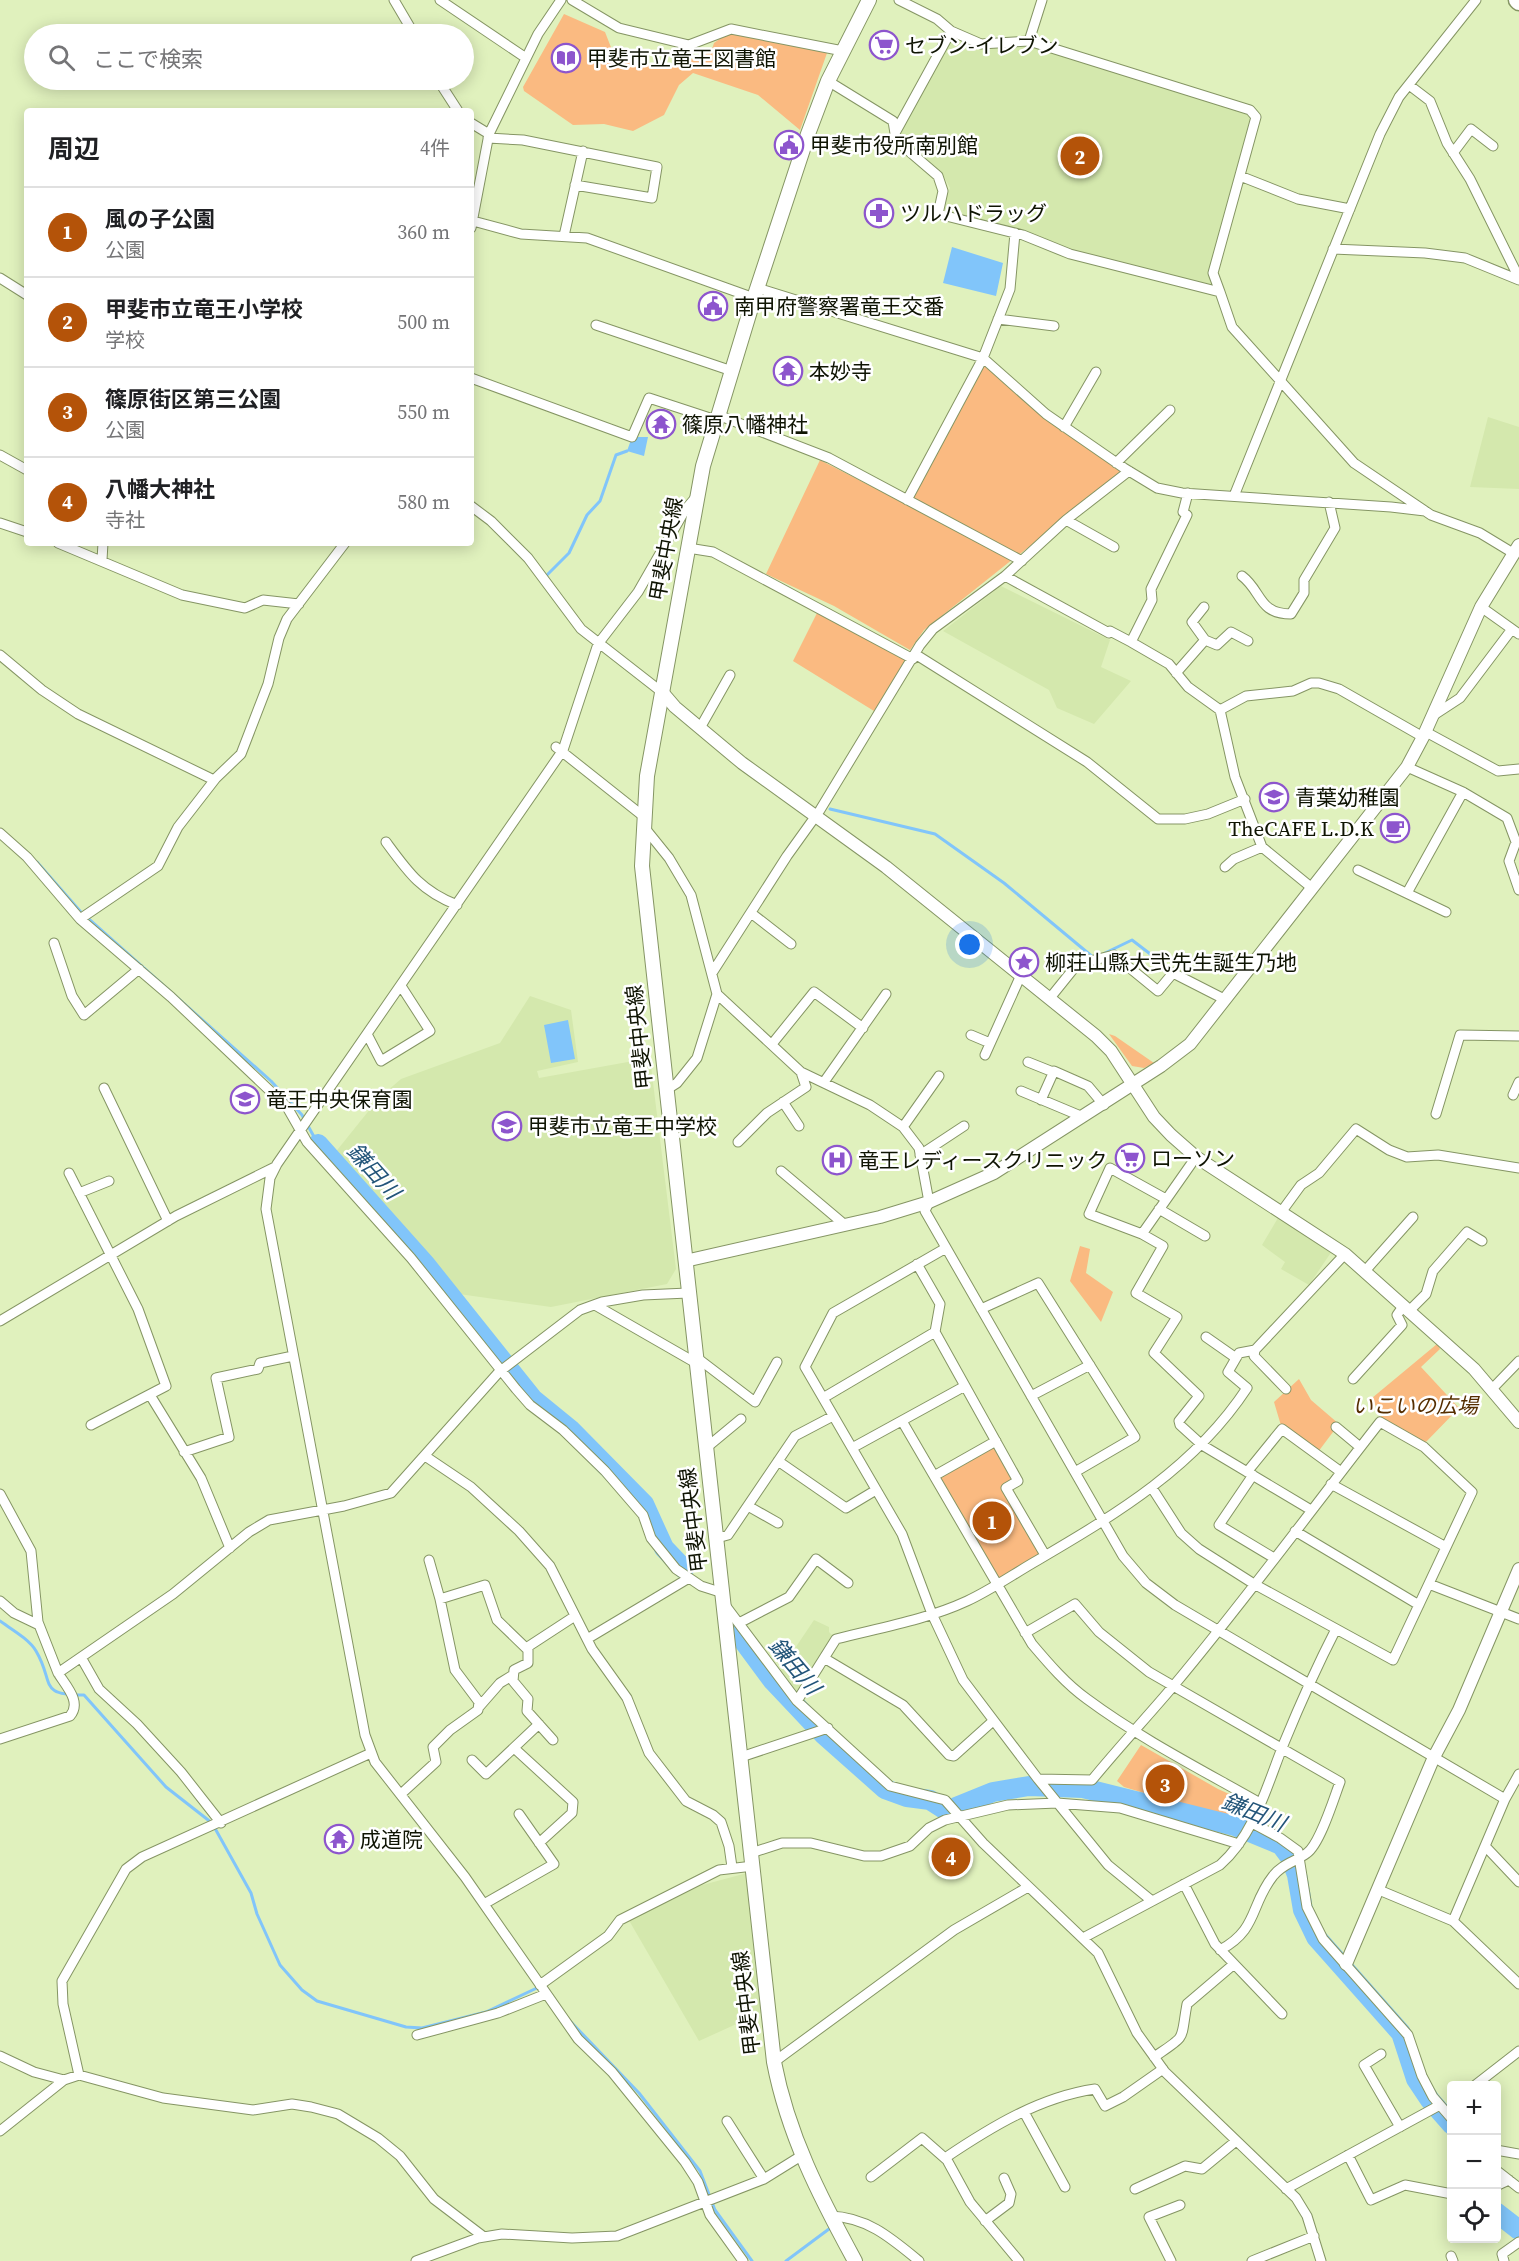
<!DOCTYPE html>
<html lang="ja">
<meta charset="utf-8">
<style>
:root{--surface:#fff;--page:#f6f6f6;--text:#202124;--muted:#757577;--line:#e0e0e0;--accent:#b45309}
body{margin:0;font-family:"Source Serif 4","Noto Sans JP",serif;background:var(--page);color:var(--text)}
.controls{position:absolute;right:18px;bottom:18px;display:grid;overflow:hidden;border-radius:6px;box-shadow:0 3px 15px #0003}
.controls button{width:54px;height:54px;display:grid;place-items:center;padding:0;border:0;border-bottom:2px solid var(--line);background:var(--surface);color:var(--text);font:30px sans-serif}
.you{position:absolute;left:970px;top:945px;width:21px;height:21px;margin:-15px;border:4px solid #fff;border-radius:50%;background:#1a73e8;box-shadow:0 0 0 9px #1a73e833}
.badge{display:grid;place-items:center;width:39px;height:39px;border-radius:50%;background:var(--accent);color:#fff;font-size:20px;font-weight:700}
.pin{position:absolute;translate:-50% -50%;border:3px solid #fff;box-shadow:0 2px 6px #0006}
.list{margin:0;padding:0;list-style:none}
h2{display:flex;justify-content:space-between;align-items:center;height:78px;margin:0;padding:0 24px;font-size:26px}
h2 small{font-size:20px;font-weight:400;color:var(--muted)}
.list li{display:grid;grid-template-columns:39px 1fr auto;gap:18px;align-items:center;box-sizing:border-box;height:90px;padding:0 24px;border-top:2px solid var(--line)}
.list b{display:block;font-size:22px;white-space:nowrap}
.list p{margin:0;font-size:20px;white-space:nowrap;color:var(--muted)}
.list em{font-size:20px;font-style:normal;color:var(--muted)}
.icon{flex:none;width:33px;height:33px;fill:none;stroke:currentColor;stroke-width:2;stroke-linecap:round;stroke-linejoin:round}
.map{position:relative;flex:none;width:1519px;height:2261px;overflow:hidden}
.search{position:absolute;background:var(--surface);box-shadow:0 3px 15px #0003;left:24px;top:24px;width:450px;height:66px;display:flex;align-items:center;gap:15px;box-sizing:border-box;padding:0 21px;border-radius:33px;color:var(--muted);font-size:22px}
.panel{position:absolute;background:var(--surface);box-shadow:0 3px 15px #0003;left:24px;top:108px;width:450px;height:438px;border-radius:6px}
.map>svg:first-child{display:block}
</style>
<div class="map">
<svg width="1519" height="2261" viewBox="0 0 1519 2261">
<rect width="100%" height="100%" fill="#e0f1bd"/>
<path fill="#d4e8ad" d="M951,36L981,46L1026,43L1244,111L1251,116L1220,228L1210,272L1211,286L1068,249L947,213L943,206L950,188L941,171L900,141L901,130Z
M1488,417L1519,427V489L1470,487Z
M1001,586L1110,640L1101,667L1131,681L1094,724L1057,708L1049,690L943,631Z
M530,996L571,1010L578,1062L537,1071L539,1078L650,1058L676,1269L667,1284L551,1307L452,1293L334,1154L379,1098L401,1079L500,1043Z
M1282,1211L1332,1251L1309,1285L1281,1269L1285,1262L1262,1245Z
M814,1620L829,1627V1632L836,1639L797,1701L779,1672Z
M747,1873L765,2011L699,2041L627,1917L695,1887Z"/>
<path fill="#faba81" d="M564,14L605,32L614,55L668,68L711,52L714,43L728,33L827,53L800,130L758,95L693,73L679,85L664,115L633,131L604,124L573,125L524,91L523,87Z
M984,361L1126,471L1016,557L909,499Z
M820,460L1013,559L924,630L910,650L834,606L766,574Z
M817,613L907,660L874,711L793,661Z
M1109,1034L1115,1036L1154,1063L1144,1068L1132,1066Z
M1080,1246L1090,1249L1086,1273L1113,1292L1101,1322L1070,1281Z
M1437,1344L1440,1349L1421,1367L1459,1408L1424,1444L1382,1419L1372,1398Z
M1299,1379L1311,1400L1339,1424L1318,1452L1282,1429L1274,1402Z
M993,1443L1013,1479L1005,1488L1042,1555L996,1582L938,1480Z
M1141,1745L1218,1789L1247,1802L1246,1817L1232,1819L1124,1787L1117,1781Z"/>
<path fill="#81c5fa" d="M952,247L1003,263L996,296L943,283Z
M632,437H648L644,456L627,451Z
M568,1020L575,1059L551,1063L544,1025Z"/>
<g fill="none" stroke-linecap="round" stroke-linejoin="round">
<path stroke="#81c5fa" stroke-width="3" d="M545,577L569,553L587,515L600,501L616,455L627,451
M830,809L935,834L1004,883L1094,958
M37,862L80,911L271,1081L302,1115L318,1144
M1105,953L1132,940L1162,963
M0,1621C11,1629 29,1639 36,1651C55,1683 37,1695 84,1695L166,1787L212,1823L251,1893L257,1914L280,1965L302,1990L317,2001L406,2027L422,2028L486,2012L539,1987
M570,2021L639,2093L700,2171L715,2210L752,2261
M786,2261L833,2226"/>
<path stroke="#81c5fa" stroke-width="20" d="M318,1144L426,1265L533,1399L571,1430L644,1504L664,1548L684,1569
M733,1627L773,1681L823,1734L885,1789L907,1797L930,1800L944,1809
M956,1807L993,1792L1029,1786L1083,1788L1235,1826L1281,1845L1290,1857L1297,1875L1303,1910L1316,1937L1401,2033L1416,2079L1430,2100L1452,2125
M1496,2212L1519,2230"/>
<g stroke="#859564" stroke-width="11">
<path id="street" d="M394,0L414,34
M440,0L526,58
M572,0L619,28L689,45L731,29L843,51
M1029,41L1042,0
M438,80L458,111
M828,81L893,121L896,140L938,176L943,191L938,214L1023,235L1070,254L1220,292L1213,273L1256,117L1250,110L1029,41L981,44L951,31L937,19L899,0
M1409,85L1430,101L1447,143L1470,179L1519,278
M471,123L489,134
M895,133L951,31
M488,138L523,140L657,167L652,198L575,185
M1453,153L1471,129L1493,146
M1240,176L1298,199L1350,209
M473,221L521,234L587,238L754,298
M471,228L489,134L538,34L561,0
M564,236L583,151
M1333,249L1425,253L1465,258L1519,280
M0,278L27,295
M757,288L983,358L1046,414L1124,468L1157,488L1182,493L1391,507L1425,511
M1220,292L1232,327L1354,463L1431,515L1480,533L1513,553
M998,319L1054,326
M596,325L732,371
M471,378L632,437L649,398L716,420
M718,415L829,458L1022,561
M1064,427L1096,372
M0,455L27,470
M1116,463L1170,410
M1188,493L1183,512L1187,515L1151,589L1152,600L1131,642L1169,664L1188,687L1220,710L1235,777L1262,847L1312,888
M1234,496L1380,134L1399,97L1476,0
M696,497L685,510L638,592L598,644L563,750L277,1164L270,1178L266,1209L365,1735L375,1762L465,1877L578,2039L612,2072L685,2162L698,2182L710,2215L743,2261
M907,500L983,358L1010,289L1015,233
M471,506L491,521L528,558L581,629L663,693
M1066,520L1114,547
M0,523L27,532
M58,543L182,595L245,608L263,600L299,604
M688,548L713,552L913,659
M102,560L103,543
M1005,576L1109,633L1110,631L1131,642
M1242,576C1262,591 1258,614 1291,614L1304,593V580L1335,528L1329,502
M1481,607L1519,634
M1205,640L1217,645L1231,632L1248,641
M915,654L1087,762L1158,819H1185L1208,814L1245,799
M0,655L42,690L78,714L214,780
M1176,673L1205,640L1192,622L1204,607
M1220,710L1246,696L1293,691L1311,683H1319L1339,689L1423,737
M1434,715L1460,698L1512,629
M700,728L730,675
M1426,732L1498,771L1519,769
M556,747L643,816
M1407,767L1463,792L1507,818L1516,842L1509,861L1519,890
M644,827L669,858L691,895L717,994L801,1072L870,1105L903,1127L919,1148L929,1202L925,1211L1123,1556L1146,1583L1175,1605L1505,1799
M0,833L27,857L80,919L171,997L287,1107L307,1142L411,1258L516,1389L530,1405L563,1430L605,1471L643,1515L651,1538L676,1569L701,1586L723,1593
M386,842C408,872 421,891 457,905
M1225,867L1234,859L1262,847
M1358,870L1446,912
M1407,893L1463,792
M751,913L791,944
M80,919L158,866L178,827L216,778L241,754L268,684L279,638L287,619L345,543
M54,943L72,996L84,1015L139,969
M712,973L787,856L820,810L920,645L933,629L1005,576L1066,520L1129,471
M1050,998L1083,957L1090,961L1114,955L1158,991L1173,973L1224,999
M367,1034L381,1061L430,1031L401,986
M971,1035L990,1043
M772,1044L814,992L863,1028
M985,1055L1021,975
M1028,1062L1053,1072
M824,1082L886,994
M104,1088L168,1221
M666,1090L677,1083L697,1058L717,994
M1021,1091L1083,1117
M1513,1095L1519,1082
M1041,1100L1054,1071L1088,1086L1104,1105
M783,1102L799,1126
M1436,1114L1460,1035L1519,1036
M903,1127L939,1076
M738,1142L767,1113L806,1087L801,1072
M920,1155L964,1126
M781,1171L845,1225
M69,1173L138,1309L166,1386L91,1425
M79,1193L109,1181
M1166,1199L1110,1168L1089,1214L1142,1234L1163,1246L1136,1293L1177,1317L1154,1353L1199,1396L1179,1421L1180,1425L1202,1445L1311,1510
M1159,1209L1205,1236
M1282,1211L1301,1185L1319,1173L1356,1129L1389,1150L1407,1157L1438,1155L1519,1168
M1142,1234L1196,1157
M946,1248L833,1313L805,1367L902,1534L932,1614L963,1680L1038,1779L1108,1865L1152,1901
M917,1264L940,1304L935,1332L1018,1481L1006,1488L1045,1555
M1365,1271L1413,1217
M595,1305L696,1363
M981,1309L1038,1283L1135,1437L1075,1472
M1410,1310L1426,1294L1433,1271L1467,1232L1482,1241
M0,1321L176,1216L275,1167
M1206,1337L1236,1358
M1255,1350L1254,1356L1286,1389
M696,1357L755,1402L777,1362
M1353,1379L1402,1325L1397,1315L1404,1305
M1492,1389L1519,1361
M150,1395L201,1478L230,1548
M1031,1396L1090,1365
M823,1398L935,1332
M902,1421L1032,1644C1049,1664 1066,1684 1087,1699C1141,1739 1202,1770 1260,1803
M1336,1427L1360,1447
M706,1448L741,1419
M852,1448L965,1386
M184,1452L229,1437L216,1378L258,1369L260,1363L293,1356
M425,1456L471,1487L519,1531L550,1566L592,1649L627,1698L649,1753L686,1801L713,1815L721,1822L729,1846L732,1867
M778,1461L846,1508L876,1490
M1247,1472L1282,1429L1341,1472
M1253,1475L1219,1525L1274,1558
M934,1476L996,1441
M1331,1484L1446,1547
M0,1494L31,1551L38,1622L58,1673L173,1594L249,1532L269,1520L344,1506L391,1493L499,1372L580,1310L602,1302L643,1295L688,1293
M748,1506L778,1523
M1295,1531L1419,1605
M717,1538L728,1535L795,1436L833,1416
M1429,1584L1519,1619
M440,1599L485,1585L497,1620L528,1650V1663L514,1670L513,1681L528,1699L527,1711L553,1740
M0,1601L14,1613L39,1625
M725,1605L797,1701L890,1786L945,1800L983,1843L1098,1953L1137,2033L1165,2072L1296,2198L1307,2216L1321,2261
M739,1623L789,1597L816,1559L848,1583
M1025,1633L1075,1604L1099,1632L1149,1672L1340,1782C1334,1798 1320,1844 1307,1853C1295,1862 1282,1864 1273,1876C1250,1905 1258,1930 1220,1950
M587,1639L689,1578
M526,1648L575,1616
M824,1658L903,1705L949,1755L954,1756L993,1721
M82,1659L99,1689L137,1724L181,1772L221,1823
M797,1701L836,1639C879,1628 926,1620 967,1601C991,1590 1015,1573 1038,1560C1118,1513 1195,1467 1247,1388L1228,1372L1239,1353L1255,1350L1345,1254
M479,1707L500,1683L513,1675
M0,1739L70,1716C82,1702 66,1686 58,1673
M514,1748L573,1802L572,1813L539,1843
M741,1757L828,1728
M472,1760L486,1774L539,1724
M1038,1779L1092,1780C1119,1747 1148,1716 1175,1684C1246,1599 1312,1509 1380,1422L1424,1447L1472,1492L1393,1660L1254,1584L1199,1549L1181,1533L1152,1488
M401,1794L436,1762L433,1747L450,1730L478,1710L479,1702L455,1670L440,1599L429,1560
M1252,1823L1280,1838L1298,1851L1307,1907L1323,1939L1408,2035L1422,2076L1433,2097L1452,2119
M1485,1846L1519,1882
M751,1853L782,1843H811L864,1856H881L910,1846L929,1828L945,1820L1008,1805L1057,1803L1120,1808L1239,1844
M1184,1884L1215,1944L1282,2014
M1379,1890L1453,1921L1519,1984
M484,1904L554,1864L519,1814
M1453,1921L1505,1799L1519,1774
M1083,1938L1220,1865C1255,1834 1267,1785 1284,1743C1300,1704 1317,1666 1336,1629
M540,1985L608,1936L620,1920L719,1870L753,1866
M417,2035L498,2013L546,1994
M1381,2054L1364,2065L1400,2127
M0,2056L34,2072L64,2080
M1154,2057C1188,2034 1180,2042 1187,2004L1234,1964
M774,2062L954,1930L1028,1887
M79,2075L63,2004L62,1981L126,1869L142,1857L371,1753
M1474,2086L1519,2051
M1024,2112L1065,2187
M727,2121L764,2179
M0,2131L64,2080L79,2075L163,2098L253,2110L292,2104L311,2107L338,2114L378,2138L400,2156L434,2199L484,2237
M1496,2150L1519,2154
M1348,2155L1371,2200L1405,2185L1452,2194
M945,2158C991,2127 1040,2097 1095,2089L1105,2106L1123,2097L1163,2069
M1496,2170L1519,2188
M871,2177L922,2138L947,2160L970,2202L1019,2261
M1496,2186L1509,2180
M1135,2189L1185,2166L1202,2169L1236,2141
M1286,2189L1440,2105
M830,2216C867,2217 891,2238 919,2261
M985,2221L1009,2203L1011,2194L1004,2178
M1451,2256L1453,2261
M416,2261L478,2238L502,2234L572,2238L617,2236L764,2179L801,2156
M1171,2261L1149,2217L1180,2205
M1252,2261L1314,2236
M1504,2261L1502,2254L1519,2242"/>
</g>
<g stroke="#859564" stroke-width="14">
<path id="secondary" d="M663,693L675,707L742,763L886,867L1096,1036L1111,1051L1154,1117L1171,1135L1196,1157L1345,1254L1474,1369L1519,1422
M685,1261L880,1217L929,1202L994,1173L1161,1066L1190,1044L1407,767L1423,737L1481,607L1519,545
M1346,1964L1434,1757L1459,1710L1519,1569"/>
</g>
<g stroke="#859564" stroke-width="16">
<path id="primary" d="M855,2261C820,2197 788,2135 774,2062L642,866L647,776L703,466L754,298L808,134L828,81L869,0"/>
</g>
<g stroke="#859564" stroke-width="19">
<path id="highway" d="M1517,0L1519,2"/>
</g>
<use href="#street" stroke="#fff" stroke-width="9"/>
<use href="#secondary" stroke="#fff" stroke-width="12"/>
<use href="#primary" stroke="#fff" stroke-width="14"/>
<use href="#highway" stroke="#fff" stroke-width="16"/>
</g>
<defs>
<g id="supermarket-ring" transform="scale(1.5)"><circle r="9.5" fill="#fff" stroke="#8d55cd" stroke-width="1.5"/><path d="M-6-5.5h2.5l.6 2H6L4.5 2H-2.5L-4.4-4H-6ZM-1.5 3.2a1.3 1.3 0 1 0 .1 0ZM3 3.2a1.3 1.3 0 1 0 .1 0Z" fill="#8d55cd"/></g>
<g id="library-ring" transform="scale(1.5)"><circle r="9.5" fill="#fff" stroke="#8d55cd" stroke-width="1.5"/><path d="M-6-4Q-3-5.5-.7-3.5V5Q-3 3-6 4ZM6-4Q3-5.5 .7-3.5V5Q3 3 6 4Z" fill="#8d55cd"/></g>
<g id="civic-ring" transform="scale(1.5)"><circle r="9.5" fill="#fff" stroke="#8d55cd" stroke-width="1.5"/><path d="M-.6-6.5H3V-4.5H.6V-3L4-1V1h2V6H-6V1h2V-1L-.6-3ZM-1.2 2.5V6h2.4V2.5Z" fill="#8d55cd"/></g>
<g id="pharmacy-ring" transform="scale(1.5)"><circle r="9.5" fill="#fff" stroke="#8d55cd" stroke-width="1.5"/><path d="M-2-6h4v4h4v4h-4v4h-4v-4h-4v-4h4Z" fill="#8d55cd"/></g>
<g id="temple-ring" transform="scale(1.5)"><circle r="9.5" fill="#fff" stroke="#8d55cd" stroke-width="1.5"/><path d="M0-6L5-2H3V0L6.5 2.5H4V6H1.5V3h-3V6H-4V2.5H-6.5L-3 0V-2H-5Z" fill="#8d55cd"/></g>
<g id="school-ring" transform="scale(1.5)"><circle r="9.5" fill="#fff" stroke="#8d55cd" stroke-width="1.5"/><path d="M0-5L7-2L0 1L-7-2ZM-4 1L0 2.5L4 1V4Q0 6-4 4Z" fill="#8d55cd"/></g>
<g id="cafe-ring" transform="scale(1.5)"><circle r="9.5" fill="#fff" stroke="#8d55cd" stroke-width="1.5"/><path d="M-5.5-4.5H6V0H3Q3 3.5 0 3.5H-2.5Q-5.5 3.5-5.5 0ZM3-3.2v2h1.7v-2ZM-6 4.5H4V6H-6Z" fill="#8d55cd"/></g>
<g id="sight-ring" transform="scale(1.5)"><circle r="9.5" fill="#fff" stroke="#8d55cd" stroke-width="1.5"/><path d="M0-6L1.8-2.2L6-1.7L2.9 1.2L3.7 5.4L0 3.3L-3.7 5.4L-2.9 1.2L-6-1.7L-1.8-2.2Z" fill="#8d55cd"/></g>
<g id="hospital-ring" transform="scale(1.5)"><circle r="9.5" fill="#fff" stroke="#8d55cd" stroke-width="1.5"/><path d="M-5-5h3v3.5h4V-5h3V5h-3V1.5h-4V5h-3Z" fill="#8d55cd"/></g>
</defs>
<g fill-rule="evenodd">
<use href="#supermarket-ring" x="884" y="45"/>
<use href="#library-ring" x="566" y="58"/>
<use href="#civic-ring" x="789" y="145"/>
<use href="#pharmacy-ring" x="879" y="213"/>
<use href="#civic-ring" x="713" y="306"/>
<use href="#temple-ring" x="788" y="371"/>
<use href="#temple-ring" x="661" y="424"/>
<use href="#school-ring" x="1274" y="797"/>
<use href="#cafe-ring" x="1395" y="828"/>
<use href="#sight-ring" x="1024" y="962"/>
<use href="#school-ring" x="245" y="1099"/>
<use href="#school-ring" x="507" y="1126"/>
<use href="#supermarket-ring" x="1130" y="1158"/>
<use href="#hospital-ring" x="837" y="1160"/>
<use href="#temple-ring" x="339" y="1839"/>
</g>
<g text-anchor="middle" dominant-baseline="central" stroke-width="5" stroke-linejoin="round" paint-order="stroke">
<g font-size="21" fill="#0f1403" stroke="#fff" text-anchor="start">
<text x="905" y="45">セブン-イレブン</text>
<text x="587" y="58">甲斐市立竜王図書館</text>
<text x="810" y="145">甲斐市役所南別館</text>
<text x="900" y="213">ツルハドラッグ</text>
<text x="734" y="306">南甲府警察署竜王交番</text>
<text x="809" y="371">本妙寺</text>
<text x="682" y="424">篠原八幡神社</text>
<text x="1295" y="797">青葉幼稚園</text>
<text x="1374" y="828" text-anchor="end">TheCAFE L.D.K</text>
<text x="1045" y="962">柳荘山縣大弐先生誕生乃地</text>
<text x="266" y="1099">竜王中央保育園</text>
<text x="528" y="1126">甲斐市立竜王中学校</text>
<text x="1151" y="1158">ローソン</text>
<text x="858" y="1160">竜王レディースクリニック</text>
<text x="360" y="1839">成道院</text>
</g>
<g font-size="21" fill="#0f1403" stroke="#fff">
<text transform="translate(666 549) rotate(-80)">甲斐中央線</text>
<text transform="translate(639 1037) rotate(-96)">甲斐中央線</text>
<text transform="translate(693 1520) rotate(-97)">甲斐中央線</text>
<text transform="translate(746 2003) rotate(-97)">甲斐中央線</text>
</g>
<g font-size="21" font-style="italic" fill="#562e00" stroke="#fff">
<text x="1415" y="1405">いこいの広場</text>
</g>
<g font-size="22" font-style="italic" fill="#235579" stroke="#fff">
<text transform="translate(374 1171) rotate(48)">鎌田川</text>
<text transform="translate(795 1666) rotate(50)">鎌田川</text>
<text transform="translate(1254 1812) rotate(22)">鎌田川</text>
</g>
</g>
</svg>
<div class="controls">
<button>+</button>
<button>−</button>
<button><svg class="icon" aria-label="locate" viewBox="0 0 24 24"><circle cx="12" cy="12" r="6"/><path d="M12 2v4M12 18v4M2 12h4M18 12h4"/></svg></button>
</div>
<div class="you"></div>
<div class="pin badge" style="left:992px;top:1521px">1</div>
<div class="pin badge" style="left:1080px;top:156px">2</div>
<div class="pin badge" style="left:1165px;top:1784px">3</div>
<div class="pin badge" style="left:951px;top:1857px">4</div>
<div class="search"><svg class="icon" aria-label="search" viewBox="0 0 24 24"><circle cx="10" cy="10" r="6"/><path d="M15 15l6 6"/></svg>ここで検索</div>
<section class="panel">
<h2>周辺<small>4件</small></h2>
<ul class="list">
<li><span class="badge">1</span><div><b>風の子公園</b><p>公園</p></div><em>360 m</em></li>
<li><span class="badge">2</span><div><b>甲斐市立竜王小学校</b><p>学校</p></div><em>500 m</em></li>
<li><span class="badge">3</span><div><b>篠原街区第三公園</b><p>公園</p></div><em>550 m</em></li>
<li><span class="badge">4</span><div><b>八幡大神社</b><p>寺社</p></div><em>580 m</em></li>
</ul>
</section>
</div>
